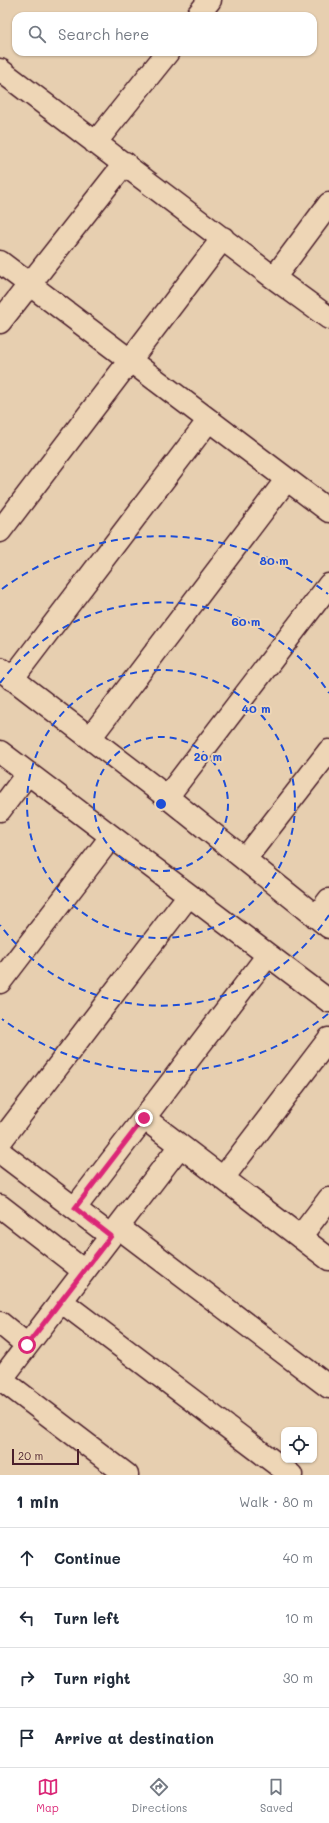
<!DOCTYPE html>
<meta charset="utf-8">
<style>
:root{--surface:#fff;--page:#f6f6f7;--text:#1f2937;--muted:#747a83;--line:#e0e1e3;--accent:#db2777}
body{margin:0;font-family:Mali,sans-serif;background:var(--page);color:var(--text)}
.controls{position:absolute;right:12px;bottom:12px;display:grid;overflow:hidden;border-radius:8px;box-shadow:0 1px 3px #0004}
.controls button{width:36px;height:36px;display:grid;place-items:center;padding:0;border:0;border-bottom:1px solid var(--line);background:var(--surface);color:var(--text);font:20px sans-serif}
.scale{position:absolute;left:12px;bottom:10px;width:67px;box-sizing:border-box;padding-left:4px;border:2px solid #4a1f2b;border-top:0;font-size:11px;line-height:14px;white-space:nowrap;color:#4a1f2b;-webkit-text-stroke:3px #eed6b6;paint-order:stroke}
.stop{position:absolute;width:12px;height:12px;margin:-9px;border:3px solid #db2777;border-radius:50%;background:#fff}
.stop.end{background:#db2777;border-color:#fff;box-shadow:0 1px 4px #0008}
.list{margin:0;padding:0;list-style:none}
h2{display:flex;justify-content:space-between;align-items:center;height:52px;margin:0;padding:0 16px;font-size:17px}
h2 small{font-size:13px;font-weight:400;color:var(--muted)}
.list li{display:grid;grid-template-columns:26px 1fr auto;gap:12px;align-items:center;box-sizing:border-box;height:60px;padding:0 16px;border-top:1px solid var(--line)}
.list b{display:block;font-size:15px;white-space:nowrap}
.list em{font-size:13px;font-style:normal;color:var(--muted)}
.icon{flex:none;width:22px;height:22px;fill:none;stroke:currentColor;stroke-width:2;stroke-linecap:round;stroke-linejoin:round}
.map{position:relative;flex:none;width:329px;height:1475px;overflow:hidden}
.search{position:absolute;background:var(--surface);box-shadow:0 1px 3px #0004;left:12px;right:12px;top:12px;height:44px;display:flex;align-items:center;gap:10px;box-sizing:border-box;padding:0 14px;border-radius:12px;color:var(--muted);font-size:15px}
.sheet{height:292px;background:var(--surface)}
nav{display:flex;justify-content:space-around;align-items:center;box-sizing:border-box;height:56px;border-top:1px solid var(--line);background:var(--surface);font-size:11px;color:var(--muted)}
nav a{display:grid;justify-items:center;gap:2px}
nav .on{color:var(--accent)}
.map>svg:first-child{display:block}
</style>
<div class="map">
<svg width="329" height="1475" viewBox="0 0 329 1475">
<rect width="100%" height="100%" fill="#e7cfb0"/>
<filter id="ink" filterUnits="userSpaceOnUse"><feTurbulence type="fractalNoise" baseFrequency=".025" numOctaves="2"/><feDisplacementMap in="SourceGraphic" scale="8" xChannelSelector="R" yChannelSelector="G"/><feConvolveMatrix kernelMatrix="1 2 1 2 8 2 1 2 1" color-interpolation-filters="sRGB"/></filter>
<g filter="url(#ink)">
<g fill="none" stroke-linecap="round" stroke-linejoin="round">
<g stroke="#4a1f2b" stroke-width="25">
<path id="street" d="M197,16L210,0
M0,70L274,278L329,318
M95,143L168,52
M0,262L329,511
M274,278L329,204
M0,322L125,163
M0,531L223,238
M0,669L167,797L329,927
M12,679L209,420
M90,738L287,479
M0,752L329,1001
M167,797L329,585
M0,810L28,773
M245,859L329,751
M316,917L329,900
M0,982L111,837
M144,1118L268,955
M0,1142L189,895
M0,1152L111,1236
M223,1178L329,1039
M0,1206L84,1271
M75,1208L144,1118L329,1259
M118,1227L329,1387
M300,1237L329,1199
M61,1301L291,1475
M0,1323L27,1345
M1,1379L127,1475
M0,1381L180,1146"/>
</g>
<use href="#street" stroke="#eed6b6" stroke-width="22"/>
</g>
</g>
<g fill="none" stroke-linecap="round" stroke-linejoin="round" filter="url(#ink)">
<path stroke="#db2777" stroke-width="5" d="M27,1345L111,1236L75,1208L144,1118"/>
</g>
<g fill="none" stroke="#1d4ed8" stroke-width="2" stroke-dasharray="7 5">
<circle cx="161" cy="804" r="67"/>
<circle cx="161" cy="804" r="134"/>
<path d="M329 915A201 201 0 0 1 0 925M0 683A201 201 0 0 1 329 693"/>
<path d="M328 1014A268 268 0 0 1 2 1019M2 589A268 268 0 0 1 328 594"/>
</g>
<circle cx="161" cy="804" r="6" fill="#1d4ed8" stroke="#eed6b6" stroke-width="2"/>
<g font-size="12" text-anchor="middle" font-weight="bold" fill="#1d4ed8" stroke="#eed6b6" stroke-width="4" stroke-linejoin="round" paint-order="stroke">
<text x="274" y="565">80 m</text>
<text x="246" y="626">60 m</text>
<text x="256" y="713">40 m</text>
<text x="208" y="761">20 m</text>
</g>
</svg>
<div class="controls">
<button><svg class="icon" aria-label="locate" viewBox="0 0 24 24"><circle cx="12" cy="12" r="6"/><path d="M12 2v4M12 18v4M2 12h4M18 12h4"/></svg></button>
</div>
<div class="scale">20 m</div>
<div class="stop" style="left:27px;top:1345px"></div>
<div class="stop end" style="left:144px;top:1118px"></div>
<div class="search"><svg class="icon" aria-label="search" viewBox="0 0 24 24"><circle cx="10" cy="10" r="6"/><path d="M15 15l6 6"/></svg>Search here</div>
</div>
<section class="sheet">
<h2>1 min<small>Walk · 80 m</small></h2>
<ul class="list">
<li><svg class="icon" aria-label="ahead" viewBox="0 0 24 24"><path d="M12 20V5M6 11l6-6 6 6"/></svg><div><b>Continue</b></div><em>40 m</em></li>
<li><svg class="icon" aria-label="left" viewBox="0 0 24 24"><path d="M17 20v-9H6M10 6l-5 5 5 5"/></svg><div><b>Turn left</b></div><em>10 m</em></li>
<li><svg class="icon" aria-label="right" viewBox="0 0 24 24"><path d="M7 20v-9h11M14 6l5 5-5 5"/></svg><div><b>Turn right</b></div><em>30 m</em></li>
<li><svg class="icon" aria-label="arrive" viewBox="0 0 24 24"><path d="M6 21V4h12l-3 4 3 4H6"/></svg><div><b>Arrive at destination</b></div></li>
</ul>
</section>
<nav>
<a class="on"><svg class="icon" aria-label="map" viewBox="0 0 24 24"><path d="M3 6l6-2 6 2 6-2v14l-6 2-6-2-6 2zM9 4v14M15 6v14"/></svg>Map</a>
<a><svg class="icon" aria-label="directions" viewBox="0 0 24 24"><path d="M12 3l9 9-9 9-9-9zM9 14v-3h6M13 9l2 2-2 2"/></svg>Directions</a>
<a><svg class="icon" aria-label="saved" viewBox="0 0 24 24"><path d="M7 4h10v16l-5-4-5 4z"/></svg>Saved</a>
</nav>
